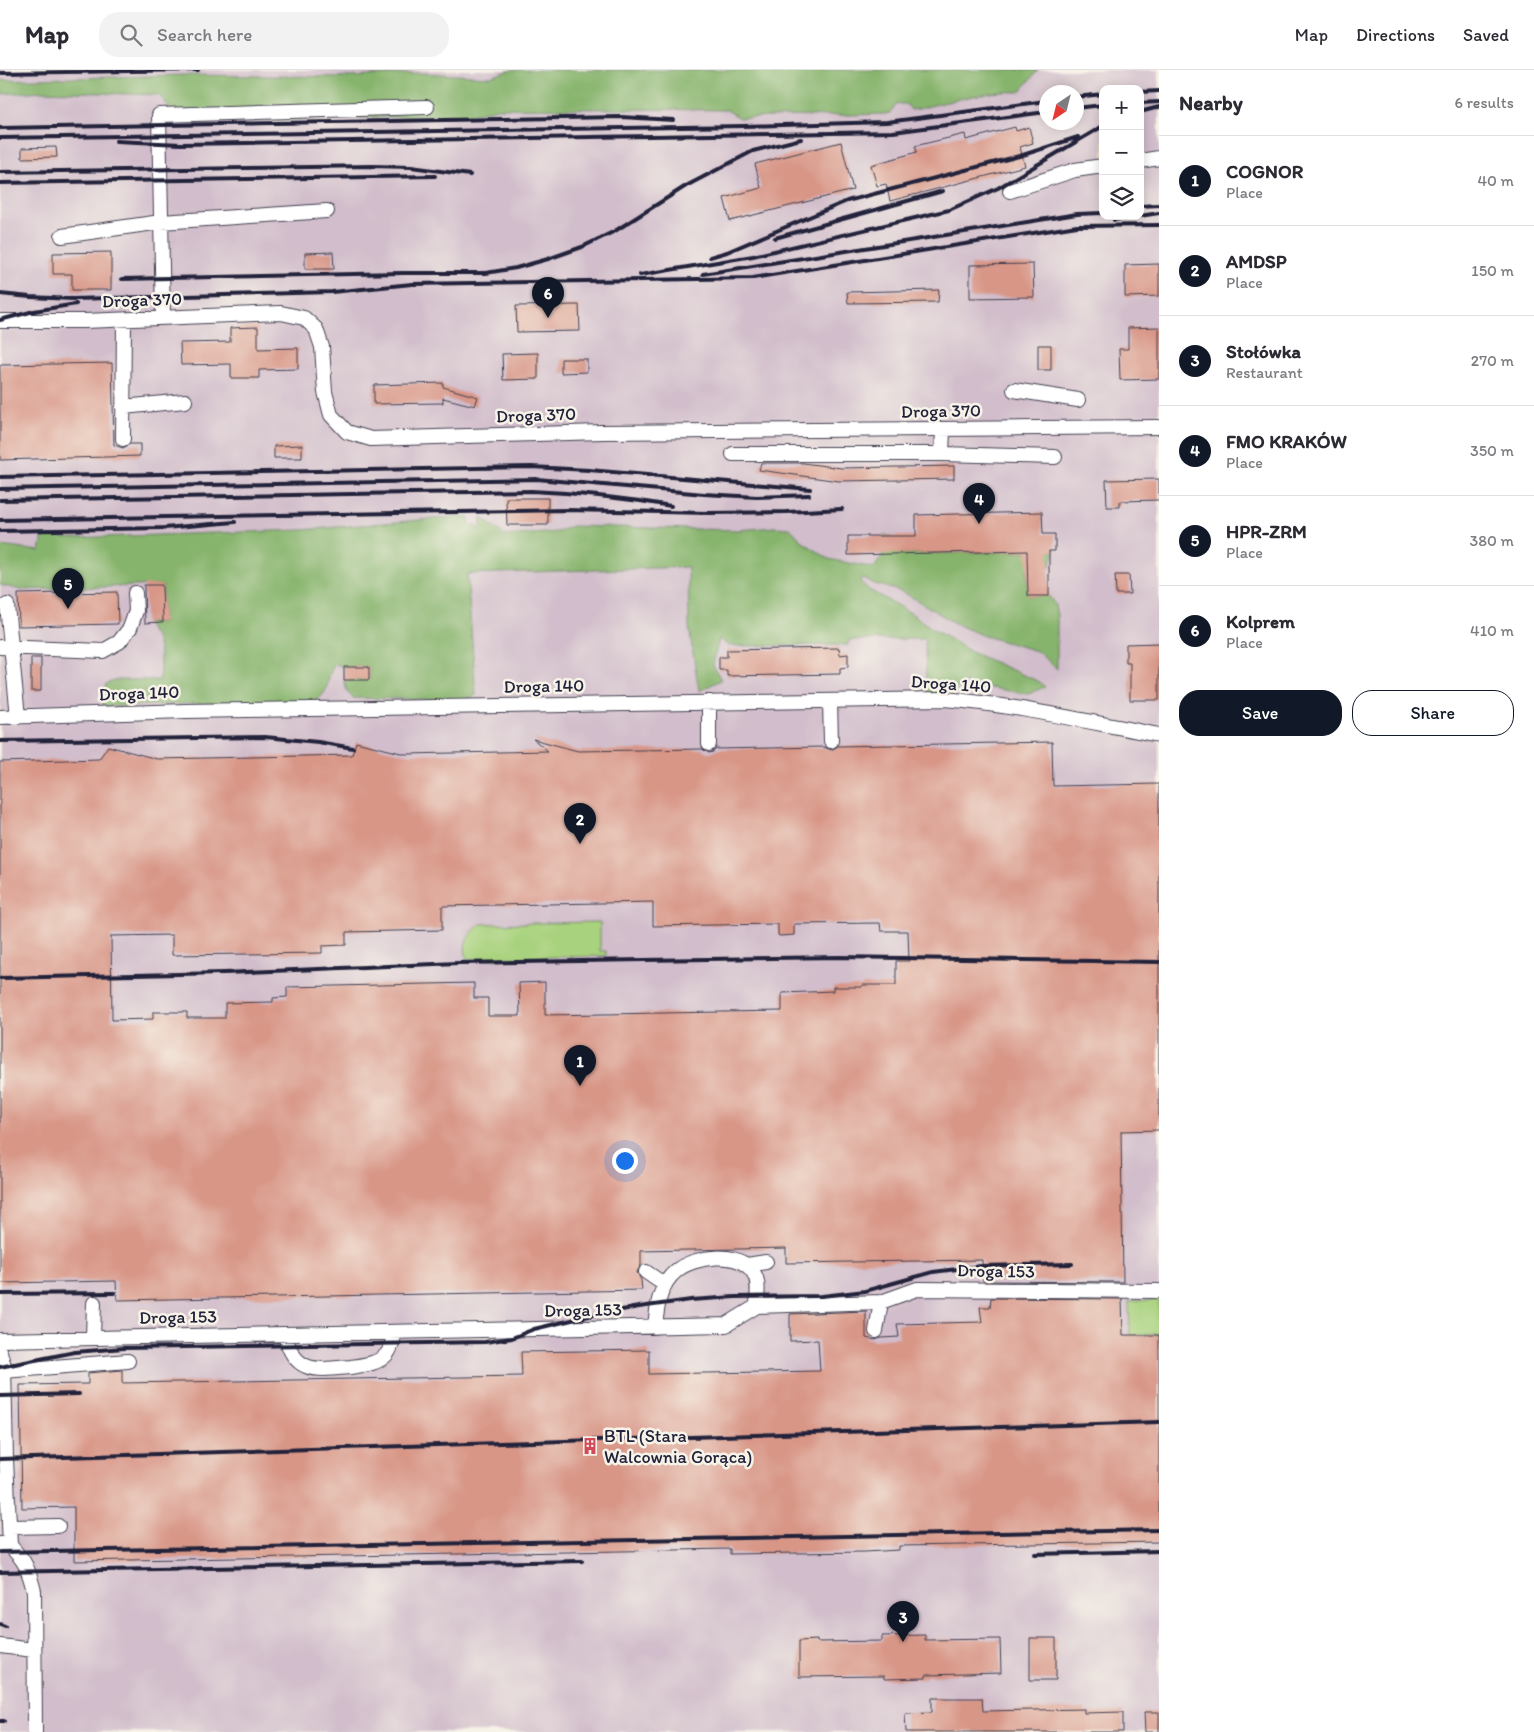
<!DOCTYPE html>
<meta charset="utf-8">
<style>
:root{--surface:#fff;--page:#f2f2f3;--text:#2b2b33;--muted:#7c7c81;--line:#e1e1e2;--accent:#111827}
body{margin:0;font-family:Itim,sans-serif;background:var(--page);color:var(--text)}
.controls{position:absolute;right:15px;top:15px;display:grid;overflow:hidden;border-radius:10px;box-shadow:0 2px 12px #0003}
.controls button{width:45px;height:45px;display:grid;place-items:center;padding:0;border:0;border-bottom:1px solid var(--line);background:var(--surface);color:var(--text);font:25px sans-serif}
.compass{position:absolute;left:1039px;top:15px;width:45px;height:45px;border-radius:50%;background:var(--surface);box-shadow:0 2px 12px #0003;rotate:215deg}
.you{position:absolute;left:624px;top:1090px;width:18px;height:18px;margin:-12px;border:4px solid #fff;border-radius:50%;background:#1a73e8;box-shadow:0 0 0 8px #1a73e833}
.badge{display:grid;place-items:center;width:32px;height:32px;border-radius:50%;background:var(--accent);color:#fff;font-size:16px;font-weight:700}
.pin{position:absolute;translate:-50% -41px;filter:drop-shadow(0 1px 2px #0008)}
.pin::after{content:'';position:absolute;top:26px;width:18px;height:15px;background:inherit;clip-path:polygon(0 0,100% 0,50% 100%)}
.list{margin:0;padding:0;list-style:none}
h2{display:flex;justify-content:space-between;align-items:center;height:65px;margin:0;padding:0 20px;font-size:21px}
h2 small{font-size:16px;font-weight:400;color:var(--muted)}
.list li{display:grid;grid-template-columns:32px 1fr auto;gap:15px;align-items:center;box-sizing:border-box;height:90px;padding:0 20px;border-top:1px solid var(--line)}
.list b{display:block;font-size:19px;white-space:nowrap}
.list p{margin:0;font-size:16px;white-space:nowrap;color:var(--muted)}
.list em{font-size:16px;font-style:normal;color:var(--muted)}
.actions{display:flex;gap:10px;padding:15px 20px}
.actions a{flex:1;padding:11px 0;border:1px solid var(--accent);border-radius:20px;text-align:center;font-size:18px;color:var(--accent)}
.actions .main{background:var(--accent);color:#fff}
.icon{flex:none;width:28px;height:28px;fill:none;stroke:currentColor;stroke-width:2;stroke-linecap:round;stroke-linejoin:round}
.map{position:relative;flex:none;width:1159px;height:1662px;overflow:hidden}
header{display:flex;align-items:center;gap:30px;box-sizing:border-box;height:70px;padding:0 25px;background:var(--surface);border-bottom:1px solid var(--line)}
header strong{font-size:24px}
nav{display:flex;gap:28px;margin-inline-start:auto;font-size:18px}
.search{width:350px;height:45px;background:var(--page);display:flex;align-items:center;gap:12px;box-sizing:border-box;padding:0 18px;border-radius:20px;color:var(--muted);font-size:19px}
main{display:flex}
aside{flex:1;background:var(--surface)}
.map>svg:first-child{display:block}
</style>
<header>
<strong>Map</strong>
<div class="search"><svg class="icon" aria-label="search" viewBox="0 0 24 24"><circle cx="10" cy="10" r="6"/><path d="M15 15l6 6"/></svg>Search here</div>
<nav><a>Map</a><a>Directions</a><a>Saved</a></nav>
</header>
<main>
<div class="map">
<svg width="1159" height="1662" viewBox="0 0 1159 1662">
<rect width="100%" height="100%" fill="#f7f3e8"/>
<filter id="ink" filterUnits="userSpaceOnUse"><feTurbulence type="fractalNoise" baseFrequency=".02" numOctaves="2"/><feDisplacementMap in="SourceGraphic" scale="10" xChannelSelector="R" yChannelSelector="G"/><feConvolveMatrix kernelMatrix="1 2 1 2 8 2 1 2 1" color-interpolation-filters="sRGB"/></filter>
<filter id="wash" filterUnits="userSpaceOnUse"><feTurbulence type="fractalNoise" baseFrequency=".0096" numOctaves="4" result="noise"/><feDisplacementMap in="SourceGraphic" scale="20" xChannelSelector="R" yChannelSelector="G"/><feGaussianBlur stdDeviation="1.12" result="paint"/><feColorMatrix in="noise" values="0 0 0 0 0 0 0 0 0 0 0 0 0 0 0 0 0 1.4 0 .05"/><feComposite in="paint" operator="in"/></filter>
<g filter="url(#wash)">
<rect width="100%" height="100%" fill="#f4e2ca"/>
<path fill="#d1bdcb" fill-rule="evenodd" d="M0,0H1159V1662H0ZM1103,19H1140V146H1103ZM1046,22H1076V52H1046Z"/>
<path fill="#a8d27d" stroke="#657a5c" d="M600,852V881H606V886L467,889C462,873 468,864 481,854Z
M1159,1230V1264L1130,1265L1129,1231Z"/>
<path fill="#86b46c" stroke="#546b54" d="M511,0H1038L1020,22C992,20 965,28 938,34C928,36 922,39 911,40C907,33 903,33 896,35L890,43L885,44L739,48L727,40L497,38L470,45L200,52L176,46L159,25L43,21L0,24V10L184,5L352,7L421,3L491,7Z
M456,447H469V455H476L477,459L481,458V447L505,466L557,462L572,456L738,460L775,457L790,458L803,472L829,489L874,498L884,483V465L892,466L898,484L1055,481L1049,498L1027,499L1028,526H1049L1055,535L1057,545V599L1037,581L984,566L958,555L903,522L875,514L862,508L860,511L869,520L911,543L936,561L973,583L1040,612L1045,617L1028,624L961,613L953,624H926L925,569L849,570L848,575L729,576L719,569L713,595L721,610L699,621L689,558L688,497L467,504L476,625L466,630L353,628L347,622L344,610H369V597H344L335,594C322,613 335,622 309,634L208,633L103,637L102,626L106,614L114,610H160V584L157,570L145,553L163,552L162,515L21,520L0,515V476L40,481L43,466L71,468L301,460Z"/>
<g id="blocks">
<path fill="#d89687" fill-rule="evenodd" d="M1015,57L1016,61L1029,57L1033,73L1020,77L1025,96L890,131L886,114L877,116L871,95L917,82L915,76L965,64L966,70Z
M841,72L853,120L730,151L724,128L761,118L755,94Z
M56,77L57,87L22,88V78Z
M111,182V220H72V204H53V183Z
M333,182L334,199H305V183Z
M1033,194L1034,227L970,228V195Z
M1159,194V226L1125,227V195Z
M939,220L938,232L848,233L847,222Z
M579,235L580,261L517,262L516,236Z
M258,257V279L298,278V299L259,300V308H231V294L181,295L180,273L230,272V258Z
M1159,257V309L1120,310L1119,279H1128V258Z
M1038,275H1051V300H1038Z
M538,283V309L503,310L502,284Z
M561,289H587V302L561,303Z
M112,293L114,375L123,378L130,374H140V386L0,390V295Z
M443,313V317L478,327L475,336L443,328V333L374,334V315Z
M302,375V388H274V376Z
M761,393H803L841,398L954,396V409L839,411L759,400Z
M1159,409V430L1120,431V437H1107L1106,410Z
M506,428H548V455H507Z
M1042,442L1043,464H1055V481H1049V526H1028L1027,481L848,485V466H916V445Z
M1115,505H1129L1130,524H1116Z
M144,515H162L163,552L145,553Z
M117,522L118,554L19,556L18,524Z
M1159,573V630H1130V593H1126V574Z
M839,578L840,585L848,584V597L840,598V604L727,606V600H719V587H727V580Z
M31,588H41V621H31Z
M344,597H369V610H344Z
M533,669L578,681L702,679L709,683L713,682L716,679L824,677L831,680L838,676L1052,672L1053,716L1159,714V1060L1121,1061L1123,1212L983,1211L982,1190L786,1193V1178L641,1181V1195L637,1202L641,1210L642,1220L117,1230L116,1211L0,1213V692L99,689L108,676L157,689L352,685L356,672L405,684L548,681ZM653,832V856L778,854V865L780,866L794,865V854L880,853L881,861H908L909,891H896V915H862V917H833V921L782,923V941L545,945V912L519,913L520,946H488V928H474V913L287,917V927L273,928V932L225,933V948H187V942H153V949L112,950L111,866L172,865V885L322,883V876L346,875V862L442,860V836Z
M991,1228L1122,1229L1123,1265H1159V1472L899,1476V1480L865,1482L730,1484V1479L74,1491V1437L22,1438L20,1315L88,1314V1303L122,1300V1313L522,1306L521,1282L649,1280V1304L820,1301L818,1270L790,1271V1244L866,1241V1268L875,1270L881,1268L899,1267L897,1254L982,1252L980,1237H990Z
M925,1565V1570L1000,1569L1001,1603L926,1605V1608L884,1609V1606L799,1607V1571L817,1570V1572L882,1571V1566Z
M1030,1568H1056V1610H1030Z
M932,1628H982L983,1641L1084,1639V1643L1123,1642V1662H906L905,1643L932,1642Z
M1144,1642H1159V1662H1145Z"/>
</g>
</g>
<g filter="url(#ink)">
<use href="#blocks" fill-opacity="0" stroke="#423f50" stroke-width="1"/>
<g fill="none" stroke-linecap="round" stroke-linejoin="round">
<g stroke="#423f50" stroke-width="16">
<path id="minor" d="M1140,91L1159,88
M1010,121L1075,100L1103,96
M62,166L161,152L327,141
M163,248L159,45L427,37
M0,251H85L281,243L304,248L316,259L322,277L325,322L331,345L347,362L371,369L602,362L1159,357
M1014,320L1078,330
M123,337L185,331
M943,360L942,384L1055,387
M123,369L124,250
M733,384H942
M7,535L18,647
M0,577L103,581L119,572L130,558L136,541L135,523
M830,631L831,671
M709,632V674
M0,647L186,641L944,629C1016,635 1088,652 1159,665
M747,1195L766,1192
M646,1202L665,1215
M655,1257C657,1237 659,1215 676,1201C694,1186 738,1180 753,1202C760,1211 757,1225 757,1236
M876,1261L881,1232
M285,1264C294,1305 317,1300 351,1297C364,1295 378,1294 387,1284C392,1277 393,1270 395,1262
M93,1268L94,1233
M0,1270L726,1255L757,1236L881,1232L917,1219L1159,1221
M0,1282L4,1296L6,1389L10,1475
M4,1301L128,1291
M10,1457L58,1456
M0,1474L10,1475C14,1481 19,1485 23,1491C29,1500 31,1510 34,1521L35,1662
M0,1576L34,1580"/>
</g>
<use href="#minor" stroke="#fff" stroke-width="14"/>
<path stroke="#22223b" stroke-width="4" d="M0,3L198,0
M1140,22L1159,21
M1076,27L1103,24
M1140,33L1159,32
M1076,38L1103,35
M1140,42L1159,37
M0,58L621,47L673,50
M0,68L743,56L887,52L1046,31
M116,71L181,74L893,62L1046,42
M0,102L372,96L411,97L470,105
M0,113L435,106
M1140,136L1159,135
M1140,146L1159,143
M1114,150L1138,146
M775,168L943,121
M710,187L727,182L847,131L1023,85L1078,67
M703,204L1077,144L1103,143
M640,205L753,186L949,140L998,118L1103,56
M122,209L402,203H486L516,198L548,189L582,177L615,161L686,116L753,81L801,69
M0,224L30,227L73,229L332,222L412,214L753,208L1077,156L1159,155
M0,250L34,241L76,234
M0,407L531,397L589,400L810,419
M0,419L537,409L704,424L757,427L809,425
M0,430L531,421C578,423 625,428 671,436
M0,450L566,440L709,443L786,442L842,439
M0,461L164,458L235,452
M0,671L265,667L318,672L353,678
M0,908L224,903L458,893L839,887L1159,892
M0,1224L114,1223
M0,1297L75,1282L124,1278L485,1272L512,1268L534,1259L593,1245L639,1237L691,1230L735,1227L822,1226L865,1221L933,1202L981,1196L1072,1194
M0,1326L79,1324
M0,1389L1159,1352
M0,1482L1159,1460
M1035,1484L1159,1481
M0,1502L582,1491
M0,1554L5,1556
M0,1651H4"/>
</g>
</g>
<defs>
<g id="building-bare" transform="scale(1.35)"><path d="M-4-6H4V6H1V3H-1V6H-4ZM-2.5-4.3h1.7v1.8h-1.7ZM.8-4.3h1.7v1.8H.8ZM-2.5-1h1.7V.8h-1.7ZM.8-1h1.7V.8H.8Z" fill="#d1495b" stroke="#f7f3e8" stroke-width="2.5" paint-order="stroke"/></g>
</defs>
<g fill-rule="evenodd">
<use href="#building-bare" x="590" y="1376"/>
</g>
<g text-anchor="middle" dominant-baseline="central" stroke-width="5" stroke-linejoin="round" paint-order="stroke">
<g font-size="18" fill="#22223b" stroke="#f7f3e8">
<text transform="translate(142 230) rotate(-2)">Droga 370</text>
<text transform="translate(941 341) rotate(-1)">Droga 370</text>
<text transform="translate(536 345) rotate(-2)">Droga 370</text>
<text transform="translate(951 614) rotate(4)">Droga 140</text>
<text transform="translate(544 616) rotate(-1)">Droga 140</text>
<text transform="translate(139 623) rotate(-2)">Droga 140</text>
<text transform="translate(996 1201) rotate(1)">Droga 153</text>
<text transform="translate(583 1240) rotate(-1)">Droga 153</text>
<text transform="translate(178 1247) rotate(-1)">Droga 153</text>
</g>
<g font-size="18" fill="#22223b" stroke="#f7f3e8" text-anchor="start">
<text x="604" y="1366">BTL (Stara<tspan x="604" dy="21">Walcownia Gorąca)</tspan></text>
</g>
</g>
</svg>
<div class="controls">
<button>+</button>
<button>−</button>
<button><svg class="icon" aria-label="layers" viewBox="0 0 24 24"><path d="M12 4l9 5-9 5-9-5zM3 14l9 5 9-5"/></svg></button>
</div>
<svg class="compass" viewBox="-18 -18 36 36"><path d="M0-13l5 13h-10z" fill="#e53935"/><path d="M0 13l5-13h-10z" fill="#7c7c81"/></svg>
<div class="you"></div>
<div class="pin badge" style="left:580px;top:1016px">1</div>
<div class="pin badge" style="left:580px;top:774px">2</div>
<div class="pin badge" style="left:903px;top:1572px">3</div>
<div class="pin badge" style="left:979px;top:454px">4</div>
<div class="pin badge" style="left:68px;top:539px">5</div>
<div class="pin badge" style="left:548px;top:248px">6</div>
</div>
<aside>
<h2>Nearby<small>6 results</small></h2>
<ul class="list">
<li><span class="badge">1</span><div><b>COGNOR</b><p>Place</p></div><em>40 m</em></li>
<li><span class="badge">2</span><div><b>AMDSP</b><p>Place</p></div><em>150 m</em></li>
<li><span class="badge">3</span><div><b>Stołówka</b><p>Restaurant</p></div><em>270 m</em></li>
<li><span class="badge">4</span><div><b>FMO KRAKÓW</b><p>Place</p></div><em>350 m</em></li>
<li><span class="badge">5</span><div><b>HPR-ZRM</b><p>Place</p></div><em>380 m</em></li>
<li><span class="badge">6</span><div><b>Kolprem</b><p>Place</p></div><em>410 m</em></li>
</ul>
<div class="actions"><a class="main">Save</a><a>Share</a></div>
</aside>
</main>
